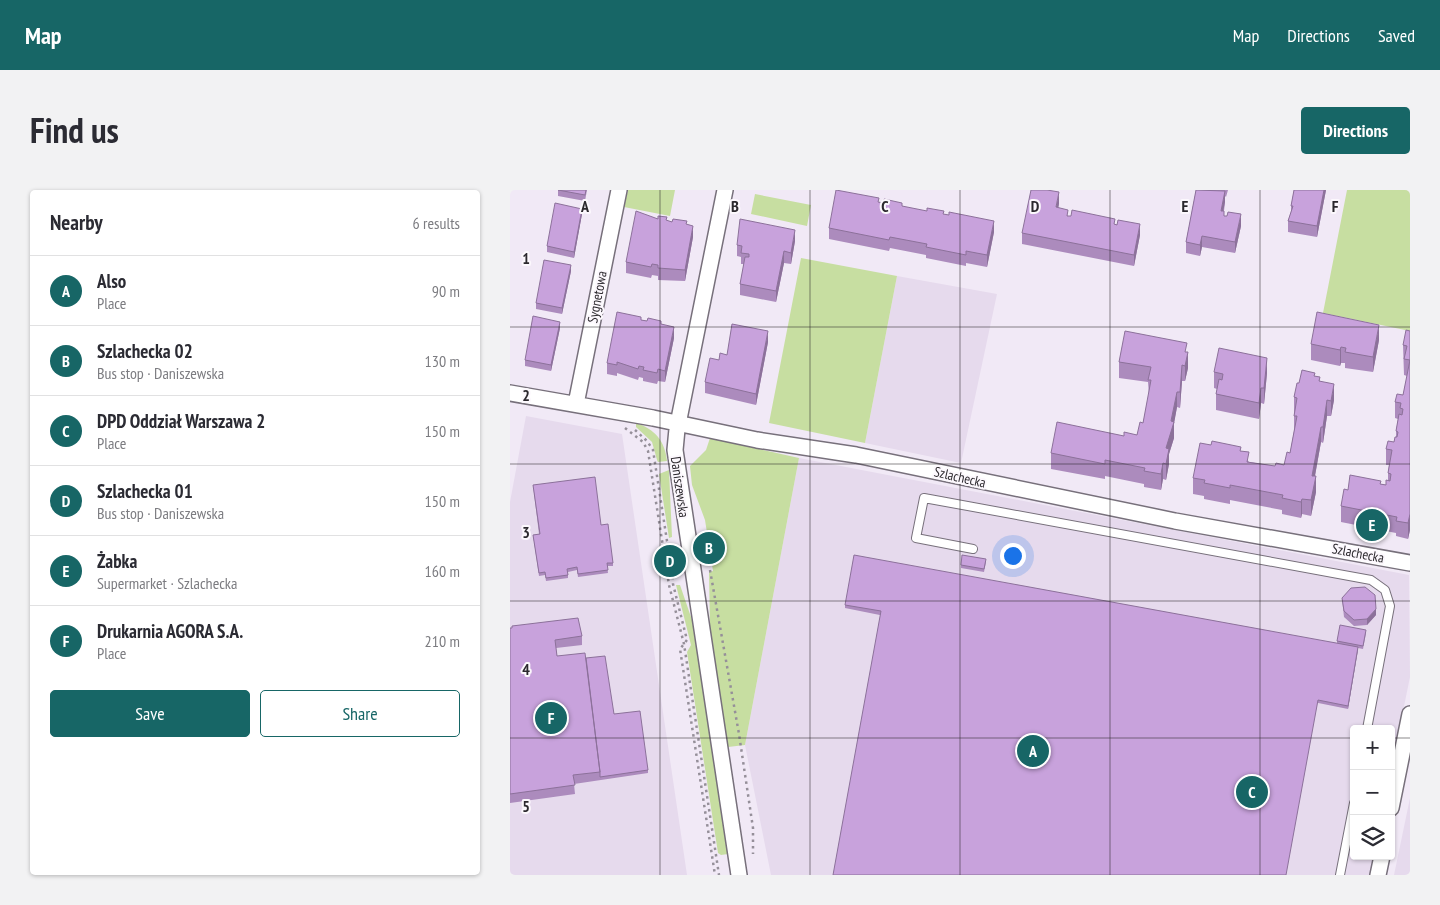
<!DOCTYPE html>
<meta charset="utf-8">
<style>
:root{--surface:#fff;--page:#f2f2f3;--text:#2b2b33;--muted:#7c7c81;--line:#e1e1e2;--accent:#176666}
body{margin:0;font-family:"PT Sans Narrow",sans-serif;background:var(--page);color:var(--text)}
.controls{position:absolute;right:15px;bottom:15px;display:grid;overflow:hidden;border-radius:5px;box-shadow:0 1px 4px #0004}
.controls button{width:45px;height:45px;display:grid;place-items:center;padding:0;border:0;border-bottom:1px solid var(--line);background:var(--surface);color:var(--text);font:25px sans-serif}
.you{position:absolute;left:502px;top:365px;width:18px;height:18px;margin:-12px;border:4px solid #fff;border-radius:50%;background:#1a73e8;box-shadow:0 0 0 8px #1a73e833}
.badge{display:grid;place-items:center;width:32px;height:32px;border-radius:50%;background:var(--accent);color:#fff;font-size:16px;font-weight:700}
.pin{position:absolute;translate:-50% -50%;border:2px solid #fff;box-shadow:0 1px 5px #0006}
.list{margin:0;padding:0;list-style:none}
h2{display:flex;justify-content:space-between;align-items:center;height:65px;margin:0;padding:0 20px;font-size:21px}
h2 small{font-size:16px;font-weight:400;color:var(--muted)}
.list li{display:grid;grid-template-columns:32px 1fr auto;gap:15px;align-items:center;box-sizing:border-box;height:70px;padding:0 20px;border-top:1px solid var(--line)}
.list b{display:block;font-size:19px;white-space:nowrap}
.list p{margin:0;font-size:16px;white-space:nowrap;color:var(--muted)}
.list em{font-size:16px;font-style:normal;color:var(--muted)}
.actions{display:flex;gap:10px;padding:15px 20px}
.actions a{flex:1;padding:11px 0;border:1px solid var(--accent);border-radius:5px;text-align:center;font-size:18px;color:var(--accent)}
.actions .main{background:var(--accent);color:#fff}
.icon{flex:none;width:28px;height:28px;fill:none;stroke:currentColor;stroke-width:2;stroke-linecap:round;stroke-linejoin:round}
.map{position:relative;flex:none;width:900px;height:685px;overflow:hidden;border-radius:5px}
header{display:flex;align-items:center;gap:30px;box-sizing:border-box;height:70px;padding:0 25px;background:var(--accent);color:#fff}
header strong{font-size:24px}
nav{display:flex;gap:28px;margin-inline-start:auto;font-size:18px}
.intro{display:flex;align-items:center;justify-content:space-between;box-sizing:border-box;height:120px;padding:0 30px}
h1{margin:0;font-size:35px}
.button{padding:12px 22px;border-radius:5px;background:var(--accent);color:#fff;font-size:18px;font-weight:700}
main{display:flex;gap:30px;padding:0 30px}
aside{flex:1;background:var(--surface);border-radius:5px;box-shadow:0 1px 4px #0004}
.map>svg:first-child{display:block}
</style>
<header>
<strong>Map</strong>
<nav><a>Map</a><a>Directions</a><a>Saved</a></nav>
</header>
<div class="intro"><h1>Find us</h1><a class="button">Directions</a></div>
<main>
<aside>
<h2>Nearby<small>6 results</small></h2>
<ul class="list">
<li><span class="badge">A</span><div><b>Also</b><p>Place</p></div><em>90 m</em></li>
<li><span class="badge">B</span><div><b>Szlachecka 02</b><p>Bus stop · Daniszewska</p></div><em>130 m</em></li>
<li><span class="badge">C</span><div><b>DPD Oddział Warszawa 2</b><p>Place</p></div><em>150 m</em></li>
<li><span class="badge">D</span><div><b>Szlachecka 01</b><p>Bus stop · Daniszewska</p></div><em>150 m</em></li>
<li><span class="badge">E</span><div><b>Żabka</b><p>Supermarket · Szlachecka</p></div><em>160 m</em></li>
<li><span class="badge">F</span><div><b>Drukarnia AGORA S.A.</b><p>Place</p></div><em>210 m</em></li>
</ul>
<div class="actions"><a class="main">Save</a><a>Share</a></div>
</aside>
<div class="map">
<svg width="900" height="685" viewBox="0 0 900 685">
<rect width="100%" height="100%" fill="#f1e9f6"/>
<path fill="#e6daed" d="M387,86L487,104L451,273L355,253Z
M16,226L112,244L177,685H0V312Z
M289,268L899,385L900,487L881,580V539H844V666H864L860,685H261L235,555Z
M900,608V685H884Z"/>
<path fill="#c7dea1" d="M118,0H165L160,26L114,17Z
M837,0H900V141L813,123Z
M245,4L301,15L297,36L241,24Z
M291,68L387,86L355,253L259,233Z
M126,233C145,239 155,251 157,271L148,272L147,270L142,252L126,237Z
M200,248L289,268L235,555L218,557L200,438L199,382L203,381L195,330L182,295L180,276L196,260Z
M159,280L162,347L159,348L149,284Z
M166,395H170L182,430L218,664L211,665L208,663L177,462L181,455Z"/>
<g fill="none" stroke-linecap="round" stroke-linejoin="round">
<g stroke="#77707b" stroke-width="10">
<path id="lane" d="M463,359L406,348L414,308L861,390L875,400L880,416L857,539
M830,685L844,613"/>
</g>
<g stroke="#77707b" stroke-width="18">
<path id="street" d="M215,0L167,239L165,260L229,685
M0,203L143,228L247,250L346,265L665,331L900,373
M66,214L109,0
M881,618L900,524
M868,685L872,666"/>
</g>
<path stroke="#958f99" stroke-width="2.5" stroke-dasharray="2.5 4" stroke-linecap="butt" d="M115,238L133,252L138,261L159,395L174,454L209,685
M125,240L137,251L143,260L157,351L162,363L163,394L177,450L170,459L205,685
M200,380L229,544L243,638V664"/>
<use href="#lane" stroke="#fff" stroke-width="8"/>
<use href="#street" stroke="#fff" stroke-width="15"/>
</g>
<path fill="#ac8bbd" d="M48,0H77L75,11L48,6Z
M686,0H718L716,7L715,6V12L714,21V26L731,36L725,63L692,57L690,66L676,63V52Z
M784,0H816L807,47L778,42V31L781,22V16Z
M369,12L434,25L484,42L477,77L456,73V76L416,68V65L380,58L379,61L319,49V38Z
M549,14L548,18L558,26L605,34L630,45L624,76L512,54V43Z
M72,24L64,68L37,62V56Z
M148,29L177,35L183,47L175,91L148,90V86L142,85L141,88L116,83V72Z
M285,51L281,74L274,73L266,112L230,105V94L234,74H231V67L227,66V55Z
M61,81L52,124L26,119V113Z
M131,130L151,134L164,148L155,192L148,191L147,194L133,191V188L129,187L128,190L107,183V186L97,184V173Z
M50,138L41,181L15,176V170Z
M900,141V340L898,349L886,346V343L831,332V316L838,300L871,294L876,295L878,290V283L879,275H876V259L884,252L886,247V241L888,229L885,228V212L893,205L897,186L894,185L893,155Z
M869,150L863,182L835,178V173H831L830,176L801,170V154Z
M258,152L246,215L195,203V192L209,170L217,165Z
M677,162L678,178L675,191H672L670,218L667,217L664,232V248L659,264V274L656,290L653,289L651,300L634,297V294L595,286V289L541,279V263L614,246L627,245L633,233L639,205L638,192L609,188V172Z
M704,182L757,183L754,214L751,213L749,229L706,220V204L707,199L704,198Z
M805,186L810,191L824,210L821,226H817L813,253L811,252L805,286L806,302L801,326L792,324L791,328L772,324V320L720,310V314L694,309V306L683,304V288L731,261L739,272L765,276L774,275L780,263L784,241V207L789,193Z
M23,295L91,335L103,373V376H97L98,383L68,387L67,380L58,382V388L36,391L35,385L29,386L23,345L29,344Z
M476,372L474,382L451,378V375Z
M832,408L866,425L857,435L844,436L834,427Z
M335,415L827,453V451L856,443L853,459L848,458L838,519L335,418Z
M0,438L72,446V455L46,458L47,466L76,468L104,524L138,580V583L64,594L65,604L0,613Z"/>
<path fill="#8c719a" d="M814,0H816L807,47V36Z
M715,1V12L711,32V21Z
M549,2V14L546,28V17Z
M72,19V24L64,68V62Z
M731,24V36L725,63V52Z
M484,31V42L477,77V65Z
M630,34V45L624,76V65Z
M183,36V47L175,91V80Z
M285,40V51L281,74V63Z
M692,46V57L690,66V55Z
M274,61V73L266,112V101Z
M61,75V81L52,124V118Z
M50,132V138L41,181V175Z
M869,135V150L863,182V167Z
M164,137V148L155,192V181Z
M258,141V152L246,215V204Z
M831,157V173L830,176V160Z
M678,162V178L675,191V176Z
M757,168V183L754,214V198Z
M672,175V191L670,218V202Z
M824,194V210L821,226V211Z
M751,198V213L749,229V213Z
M667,202V217L664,234V232V248L659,264V274L656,290V258Z
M817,210V226L813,253V237Z
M811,237V252L802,302V286Z
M653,273V289L651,300V284Z
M806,286V302L801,326V310Z
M792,309V324L791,328V312Z
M900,324V340L898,349V333Z
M866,419V425L857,435V429Z
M848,457V460L838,519V516Z"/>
<path fill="#c8a2dc" stroke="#8c719a" d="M48,0H76L75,5Z
M326,0L369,8L368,12L374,13V9L392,13V16L417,21V18L434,21L433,24L439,25V22L484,31L477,65L456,61V65L416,57L417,54L380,47L379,50L319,38Z
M521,0H537L549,2L546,17L558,20L557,26H561L562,20L605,29L604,34L607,35L608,30L630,34L624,65L512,43Z
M686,0L715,1L711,21H714V26H717L718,22L731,24L725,52L692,46L690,55L676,52Z
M784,0H814L807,36L778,31L783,16H781Z
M45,13L72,19L64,62L37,56Z
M126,21L148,29V26L157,27L156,30L162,32L163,29L177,31L176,34L183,36L175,80L148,78V75L142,74L141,77L116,72Z
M230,29L285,40L281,63L274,61L266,101L230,94L235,67H239V64L231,63L232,56L227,55Z
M34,70L61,75L52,118L26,113Z
M107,122L131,127V130L137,131L138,128L151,131V134L164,137L155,181L148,179L147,183L133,180L134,177L129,176L128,179L107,172V175L97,173Z
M807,122L869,135L863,167L835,162L836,158L831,157L830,160L801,154Z
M23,126L50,132L41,175L15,170Z
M222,134L258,141L246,204L195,192L200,168L209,170L210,163L217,165Z
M896,140L900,141V170L894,169L897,156L893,155Z
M615,141L677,153L675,162H678L675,176L672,175L670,202H667L661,231L664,232L656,258L659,259L656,274L653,273L651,284L634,281L635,278L595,270V274L541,263L547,232L614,246V242L627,245L630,232L633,233L641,190H638L641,177L609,172Z
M709,158L757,168L754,198H751L749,213L706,204L709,189L712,190L713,184L704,182Z
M900,170V324L898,333L886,331L887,327L831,316L834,299L838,300L840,285L871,291L870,294L876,295V290L880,291L881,284L878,283L882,260L876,259L878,251L884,252L885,247H887L888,242L886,241L889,224L892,225L893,219L890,218L891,213L885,212L887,204L893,205Z
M792,180L805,183L804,186L810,187L809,191L824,194L821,211L817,210L813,237H811L802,286H806L801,310L792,309L791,312L772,308L773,305L720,295V298L694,293L695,290L683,288L690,253L701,255L702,251L731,257L730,261L739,262L737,272L765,276L766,273L774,275L777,262L780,263L787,226H784L787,208L784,207L787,193H789Z
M85,287L91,335L98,334L103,373H97L98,380L68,384L67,377L57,379L58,385L36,388L35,382L29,383L23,345L30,344L23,295Z
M344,365L848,457L838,516L808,510L776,685H323L371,421L335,415Z
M452,365L476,369L474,379L451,375Z
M855,397L865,405L866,419L857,429L844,430L834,421L832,408L841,398Z
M68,428L72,446L45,450L47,466L75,463L90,582L63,585L65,595L0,604V438H2V436Z
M830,435L856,440L853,456L827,451Z
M95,466L104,524L130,521L138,580L90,587V582L76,468Z"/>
<path fill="none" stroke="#2c292e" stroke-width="1" stroke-opacity="0.55" d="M150,0V685M300,0V685M450,0V685M600,0V685M750,0V685M0,137H900M0,274H900M0,411H900M0,548H844M881,548H900"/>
<g text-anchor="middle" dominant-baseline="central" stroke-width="4" stroke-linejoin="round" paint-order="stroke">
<g font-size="14" fill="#2c292e" stroke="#fcf8fd">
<text transform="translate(87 107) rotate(-79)">Sygnetowa</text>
<text transform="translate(450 287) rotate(13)">Szlachecka</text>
<text transform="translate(170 297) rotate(82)">Daniszewska</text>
<text transform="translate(848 363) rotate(11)">Szlachecka</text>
</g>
</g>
<g font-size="16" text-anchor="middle" font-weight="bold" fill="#2c292e" stroke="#fcf8fd" stroke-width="4" stroke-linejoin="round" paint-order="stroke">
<text x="75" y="22">A</text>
<text x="225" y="22">B</text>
<text x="375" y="22">C</text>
<text x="525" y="22">D</text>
<text x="675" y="22">E</text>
<text x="825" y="22">F</text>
<text x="16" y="74">1</text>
<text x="16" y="211">2</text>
<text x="16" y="348">3</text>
<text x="16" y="485">4</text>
<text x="16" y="622">5</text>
</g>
</svg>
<div class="controls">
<button>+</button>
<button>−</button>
<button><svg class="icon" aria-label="layers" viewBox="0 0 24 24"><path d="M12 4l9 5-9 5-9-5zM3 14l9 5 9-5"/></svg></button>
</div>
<div class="you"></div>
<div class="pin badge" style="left:523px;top:561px">A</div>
<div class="pin badge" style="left:199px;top:358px">B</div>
<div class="pin badge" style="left:742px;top:602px">C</div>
<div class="pin badge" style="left:160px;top:371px">D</div>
<div class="pin badge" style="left:862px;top:335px">E</div>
<div class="pin badge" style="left:41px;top:528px">F</div>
</div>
</main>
